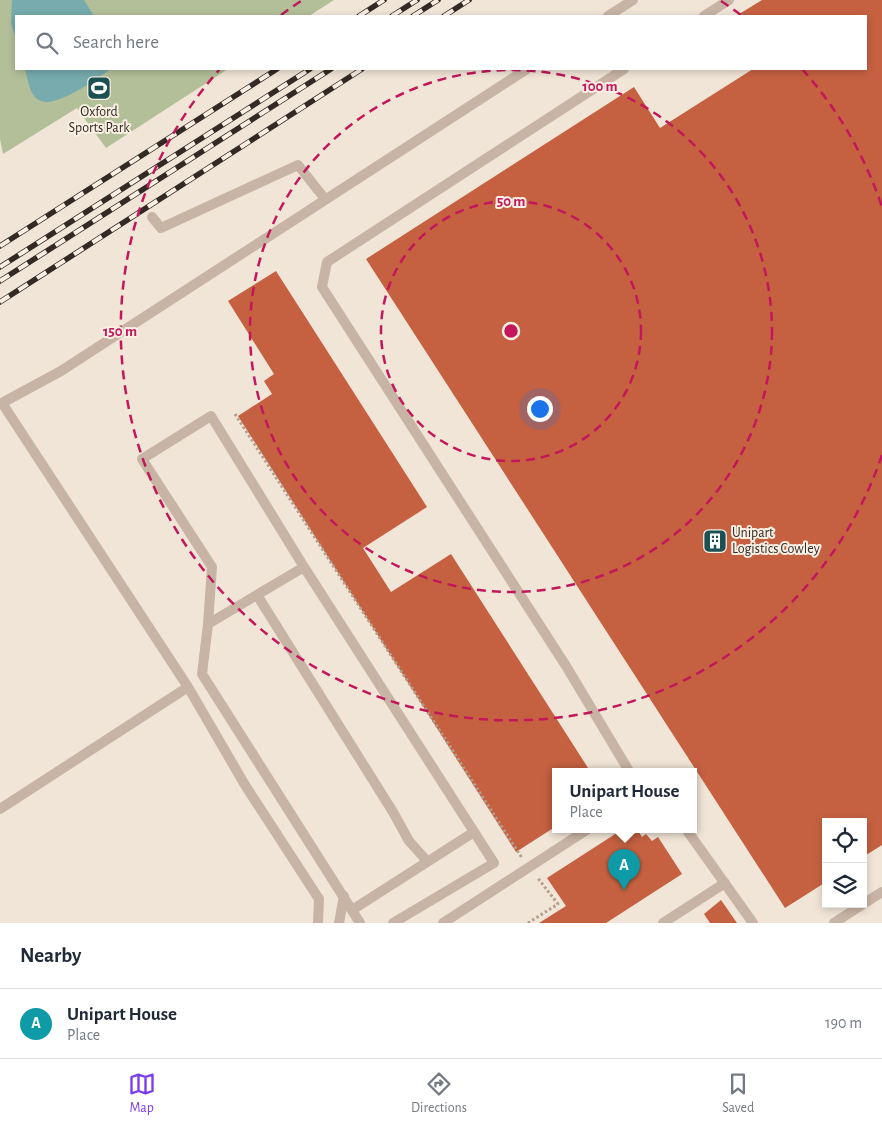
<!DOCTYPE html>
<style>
:root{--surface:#fff;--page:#f6f6f7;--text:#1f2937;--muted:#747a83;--line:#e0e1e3;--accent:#7c3aed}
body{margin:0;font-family:"Alegreya Sans",sans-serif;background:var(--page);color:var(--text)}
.controls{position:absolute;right:15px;bottom:15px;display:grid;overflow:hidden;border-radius:0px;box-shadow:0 2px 8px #0003}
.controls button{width:45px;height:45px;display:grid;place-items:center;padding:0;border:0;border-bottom:1px solid var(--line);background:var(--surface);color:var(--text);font:25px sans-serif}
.you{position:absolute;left:539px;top:408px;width:18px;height:18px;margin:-12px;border:4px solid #fff;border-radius:50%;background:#1a73e8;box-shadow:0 0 0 8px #1a73e833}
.badge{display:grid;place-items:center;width:32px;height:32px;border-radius:50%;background:var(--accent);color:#fff;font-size:16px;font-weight:700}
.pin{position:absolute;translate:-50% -41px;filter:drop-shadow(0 1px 2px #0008)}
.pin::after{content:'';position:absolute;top:26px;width:18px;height:15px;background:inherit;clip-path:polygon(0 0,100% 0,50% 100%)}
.popup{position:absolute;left:552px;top:768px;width:145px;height:65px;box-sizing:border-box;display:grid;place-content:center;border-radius:0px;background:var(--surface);filter:drop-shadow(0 1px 4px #0005);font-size:16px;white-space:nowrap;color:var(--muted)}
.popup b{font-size:19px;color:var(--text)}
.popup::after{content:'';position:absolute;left:50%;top:100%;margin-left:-10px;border:10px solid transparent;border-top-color:var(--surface)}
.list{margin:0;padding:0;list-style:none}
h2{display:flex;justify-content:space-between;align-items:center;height:65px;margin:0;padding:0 20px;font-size:21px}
h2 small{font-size:16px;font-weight:400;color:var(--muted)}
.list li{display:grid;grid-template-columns:32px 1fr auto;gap:15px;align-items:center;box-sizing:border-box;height:70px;padding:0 20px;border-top:1px solid var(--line)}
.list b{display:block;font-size:19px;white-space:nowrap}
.list p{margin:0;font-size:16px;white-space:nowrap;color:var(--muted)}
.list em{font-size:16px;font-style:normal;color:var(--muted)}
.icon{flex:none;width:28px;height:28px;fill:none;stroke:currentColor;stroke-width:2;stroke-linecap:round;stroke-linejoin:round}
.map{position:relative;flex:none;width:882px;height:923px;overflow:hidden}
.search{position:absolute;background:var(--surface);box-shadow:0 2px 8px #0003;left:15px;right:15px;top:15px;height:55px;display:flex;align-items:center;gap:12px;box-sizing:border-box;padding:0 18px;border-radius:0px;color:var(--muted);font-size:19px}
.sheet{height:135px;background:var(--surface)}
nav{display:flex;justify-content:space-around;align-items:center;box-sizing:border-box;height:70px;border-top:1px solid var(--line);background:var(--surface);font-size:14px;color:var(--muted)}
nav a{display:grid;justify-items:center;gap:2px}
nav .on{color:var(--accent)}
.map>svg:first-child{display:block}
</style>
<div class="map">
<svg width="882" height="923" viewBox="0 0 882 923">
<rect width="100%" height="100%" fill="#f1e5d7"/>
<path fill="#b2bf98" d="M0,0H334L309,16H16V69H228L106,148L77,108L3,154L0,139Z"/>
<path fill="#77abad" d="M12,0H84L94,16H16V39L11,23Z
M25,69H111C97,78 55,110 39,100C29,95 28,78 25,69Z"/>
<path fill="#c56141" d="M762,0H882V845L863,857V822H826V882L785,908L366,259L634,87L660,128L753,69H866V16H736Z
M276,271L427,507L363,548L391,592L451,554L590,771H555V827L516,852L238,416L272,394L264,381L274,374L228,301Z
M623,829H637L642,837L646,834L652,841L658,837L682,874L606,923H539L566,906L547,878Z
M721,900L737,923H710L704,914Z"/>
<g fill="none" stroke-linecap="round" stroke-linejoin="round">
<path stroke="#b49e8e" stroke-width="3" stroke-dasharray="2.5 2.5" stroke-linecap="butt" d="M235,414L522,858
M528,923L558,904L537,877"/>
<path stroke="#c8b4a4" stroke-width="10" d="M608,16L633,0
M704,16L729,0
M624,69L327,262L322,287L566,666L629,771
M152,217L161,228L298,165L325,199
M0,404L61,371L527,69
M257,595L393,812L409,841L427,861
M208,624L212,567L142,459L211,416L304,567
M188,687L245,785L319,899L318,923
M0,809L188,687L2,403
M686,829L753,923
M863,904L882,892
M352,910L474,832
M339,923L344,896
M360,923L202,674L208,624L304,567L494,863L393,923
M443,923L588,829
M663,923L725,883
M834,923L863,904"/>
<g stroke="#332a25" stroke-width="5.5">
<path id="rail" d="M359,16L384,0
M392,16L417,0
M413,16L438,0
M444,16L469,0
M0,246L277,69
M0,267L310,69
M0,281L331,69
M0,302L362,69"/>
</g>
<use href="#rail" stroke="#f9efe3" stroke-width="4" stroke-dasharray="11" stroke-linecap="butt"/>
</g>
<g fill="none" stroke="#c2185b" stroke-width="2.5" stroke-dasharray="9 6">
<circle cx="511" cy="331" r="130"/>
<circle cx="511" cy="331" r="261"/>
<path d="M882 455A391 391 0 1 1 220 69M281 15A391 391 0 0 1 301 1M721 1A391 391 0 0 1 741 15M802 69A391 391 0 0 1 882 207"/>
</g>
<defs>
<g id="stadium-square" transform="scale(1.25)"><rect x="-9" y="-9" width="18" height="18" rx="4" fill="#1c5154" stroke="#f9efe3"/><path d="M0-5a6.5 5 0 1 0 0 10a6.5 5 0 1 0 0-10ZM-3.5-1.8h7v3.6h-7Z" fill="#fff"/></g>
<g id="building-square" transform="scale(1.25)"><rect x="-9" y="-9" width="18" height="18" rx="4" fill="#1c5154" stroke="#f9efe3"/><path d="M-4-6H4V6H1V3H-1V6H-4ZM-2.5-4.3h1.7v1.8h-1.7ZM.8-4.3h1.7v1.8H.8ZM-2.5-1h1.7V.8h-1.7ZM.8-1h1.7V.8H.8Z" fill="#fff"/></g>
</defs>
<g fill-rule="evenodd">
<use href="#stadium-square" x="99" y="88"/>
<use href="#building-square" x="715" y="541"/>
</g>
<g text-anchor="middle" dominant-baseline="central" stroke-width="4" stroke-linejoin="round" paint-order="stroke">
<g font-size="14" fill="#332a25" stroke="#f9efe3">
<text x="99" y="112">Oxford<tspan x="99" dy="16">Sports Park</tspan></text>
<text x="732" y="533" text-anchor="start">Unipart<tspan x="732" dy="16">Logistics Cowley</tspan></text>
</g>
</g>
<circle cx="511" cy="331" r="8" fill="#c2185b" stroke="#f9efe3" stroke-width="2.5"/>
<g font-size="15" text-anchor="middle" font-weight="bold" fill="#c2185b" stroke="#f9efe3" stroke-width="4" stroke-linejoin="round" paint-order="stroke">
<text x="600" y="91">100 m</text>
<text x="511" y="206">50 m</text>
<text x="120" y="336">150 m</text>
</g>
</svg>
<div class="controls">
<button><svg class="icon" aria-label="locate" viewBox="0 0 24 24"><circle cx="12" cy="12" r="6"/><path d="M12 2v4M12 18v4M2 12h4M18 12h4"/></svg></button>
<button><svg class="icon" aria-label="layers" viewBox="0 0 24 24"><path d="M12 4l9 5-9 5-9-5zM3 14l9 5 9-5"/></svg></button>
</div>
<div class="you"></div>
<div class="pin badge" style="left:624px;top:890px;background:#0f9aa8">A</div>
<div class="popup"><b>Unipart House</b>Place</div>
<div class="search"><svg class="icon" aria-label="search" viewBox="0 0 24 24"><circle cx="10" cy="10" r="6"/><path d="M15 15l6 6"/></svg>Search here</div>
</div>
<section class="sheet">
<h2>Nearby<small></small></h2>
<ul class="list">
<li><span class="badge" style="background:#0f9aa8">A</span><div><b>Unipart House</b><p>Place</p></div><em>190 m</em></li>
</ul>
</section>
<nav>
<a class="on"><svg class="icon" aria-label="map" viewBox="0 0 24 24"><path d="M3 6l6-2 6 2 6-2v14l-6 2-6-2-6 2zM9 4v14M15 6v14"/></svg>Map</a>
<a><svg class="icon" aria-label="directions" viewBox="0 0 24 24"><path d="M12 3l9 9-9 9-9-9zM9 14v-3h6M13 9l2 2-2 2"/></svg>Directions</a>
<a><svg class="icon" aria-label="saved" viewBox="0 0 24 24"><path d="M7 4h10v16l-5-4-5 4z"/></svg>Saved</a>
</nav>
